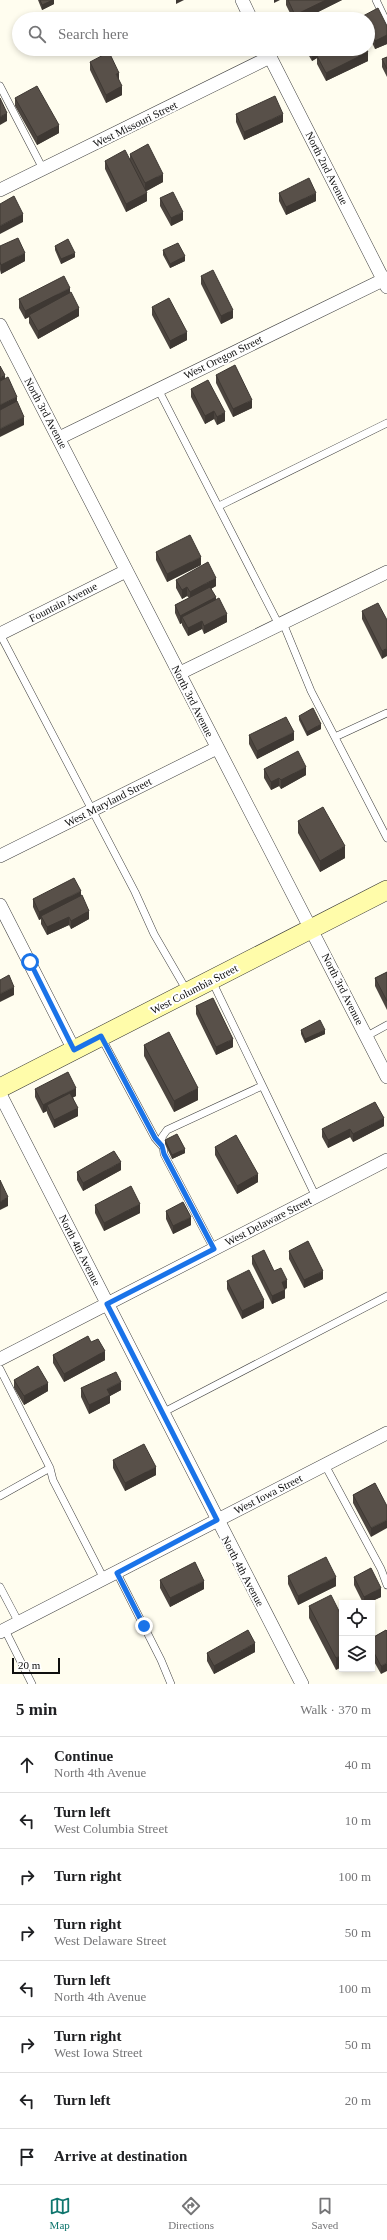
<!DOCTYPE html>
<meta charset="utf-8">
<style>
:root{--surface:#fff;--page:#f2f2f2;--text:#202124;--muted:#757577;--line:#e0e0e0;--accent:#0f766e}
body{margin:0;font-family:"Times New Roman",serif;background:var(--page);color:var(--text)}
.controls{position:absolute;right:12px;bottom:12px;display:grid;overflow:hidden;border-radius:0px;box-shadow:0 2px 6px #0003}
.controls button{width:36px;height:36px;display:grid;place-items:center;padding:0;border:0;border-bottom:1px solid var(--line);background:var(--surface);color:var(--text);font:20px sans-serif}
.scale{position:absolute;left:12px;bottom:10px;width:48px;box-sizing:border-box;padding-left:4px;border:2px solid #0e0e0e;border-top:0;font-size:11px;line-height:14px;white-space:nowrap;color:#0e0e0e;-webkit-text-stroke:3px #fff;paint-order:stroke}
.stop{position:absolute;width:12px;height:12px;margin:-9px;border:3px solid #1a73e8;border-radius:50%;background:#fff}
.stop.end{background:#1a73e8;border-color:#fff;box-shadow:0 1px 4px #0008}
.list{margin:0;padding:0;list-style:none}
h2{display:flex;justify-content:space-between;align-items:center;height:52px;margin:0;padding:0 16px;font-size:17px}
h2 small{font-size:13px;font-weight:400;color:var(--muted)}
.list li{display:grid;grid-template-columns:26px 1fr auto;gap:12px;align-items:center;box-sizing:border-box;height:56px;padding:0 16px;border-top:1px solid var(--line)}
.list b{display:block;font-size:15px;white-space:nowrap}
.list p{margin:0;font-size:13px;white-space:nowrap;color:var(--muted)}
.list em{font-size:13px;font-style:normal;color:var(--muted)}
.icon{flex:none;width:22px;height:22px;fill:none;stroke:currentColor;stroke-width:2;stroke-linecap:round;stroke-linejoin:round}
.map{position:relative;flex:none;width:387px;height:1684px;overflow:hidden}
.search{position:absolute;background:var(--surface);box-shadow:0 2px 6px #0003;left:12px;right:12px;top:12px;height:44px;display:flex;align-items:center;gap:10px;box-sizing:border-box;padding:0 14px;border-radius:22px;color:var(--muted);font-size:15px}
.sheet{height:500px;background:var(--surface)}
nav{display:flex;justify-content:space-around;align-items:center;box-sizing:border-box;height:56px;border-top:1px solid var(--line);background:var(--surface);font-size:11px;color:var(--muted)}
nav a{display:grid;justify-items:center;gap:2px}
nav .on{color:var(--accent)}
.map>svg:first-child{display:block}
</style>
<div class="map">
<svg width="387" height="1684" viewBox="0 0 387 1684">
<rect width="100%" height="100%" fill="#fffdef"/>
<g fill="none" stroke-linecap="round" stroke-linejoin="round">
<g stroke="#414141" stroke-width="8">
<path id="lane" d="M376,0L387,23
M0,86L43,169
M158,389L279,625
M219,506L387,423
M283,623L311,691L387,838
M0,634L135,892L154,934L187,991
M335,737L387,713
M212,981L316,1197
M367,1036L387,1025
M101,1037L155,1138L162,1146
M214,1249L164,1154L162,1137L167,1130L262,1086
M0,1369L50,1468L53,1480L104,1579
M162,1413L387,1296
M325,1465L381,1569L387,1585
M0,1496L50,1468
M117,1573L161,1660L171,1684
M0,1587L19,1623
M5,1630L32,1684"/>
</g>
<g stroke="#414141" stroke-width="14">
<path id="street" d="M242,0L251,19
M266,49L387,287
M0,190L270,57
M0,325L387,1077
M59,438L387,278
M0,634L126,571
M180,673L387,572
M0,856L217,748
M0,905L74,1050
M0,1094L302,1684
M0,1359L387,1160
M0,1632L387,1433"/>
</g>
<g stroke="#303030" stroke-width="20">
<path id="secondary" d="M0,1088L387,890"/>
</g>
<use href="#lane" stroke="#fff" stroke-width="7"/>
<use href="#street" stroke="#fff" stroke-width="13"/>
<use href="#secondary" stroke="#fffcaa" stroke-width="19"/>
</g>
<path fill="#4c453f" d="M38,0H54V4L42,10Z
M286,0H342L304,19H293L286,5Z
M363,16L387,26V44L375,49L368,34V19H363Z
M305,49H366L368,61L326,81L317,64V58L312,61Z
M387,57V77L382,67V59Z
M90,62L119,80L122,95L106,103L90,70Z
M15,98L59,133L37,145L15,106Z
M236,114L283,122L244,140L236,122Z
M130,154L163,182L146,191L147,201L126,212L105,169V161L130,159Z
M279,193L316,201L286,215L279,201Z
M160,198L183,220L171,226L160,206Z
M0,246L25,261L1,274L0,270Z
M55,246L75,257L61,264L55,250Z
M163,250L185,261L170,268L163,255Z
M201,276L233,318L221,324L201,284Z
M70,293L79,316L38,339L29,323V317L25,319L19,308V299Z
M152,307L187,340L170,349L152,315Z
M216,375L252,408L233,417L216,383Z
M191,389L225,421L217,425L214,419L205,424L191,397Z
M156,552L201,565L167,582L156,560Z
M176,580L216,586L211,589L216,599L227,622L204,634L202,629L188,636L182,625V623L180,624L175,613V605L189,598L187,596L182,599L176,588Z
M362,611L387,620L382,659L362,619Z
M299,716L321,729L307,736L299,720Z
M249,735L294,740L257,759L249,744Z
M264,769L306,775L281,789L279,786L271,790L264,778Z
M298,821L345,858L320,872L298,833Z
M81,896L89,919L71,929L69,925L47,935L41,924V919L39,920L33,907V899Z
M387,972V1010L375,986V978Z
M196,1006L233,1047L216,1055L196,1014Z
M301,1030L325,1034L305,1043L301,1034Z
M144,1045L198,1100L174,1112L144,1056Z
M35,1089L76,1096L73,1097L78,1116L54,1128L47,1113V1111L43,1113L35,1097Z
M384,1126L353,1142L350,1137L328,1148L322,1137V1129Z
M165,1140L185,1153L172,1159L165,1144Z
M215,1147L258,1182L237,1194L215,1155Z
M121,1170L83,1191L77,1180V1172Z
M95,1205L140,1213L104,1231L95,1213Z
M166,1211L191,1225L173,1234L166,1219Z
M289,1251L323,1279L304,1288L289,1259Z
M252,1256L274,1271L287,1288L285,1289V1298L272,1304L252,1264Z
M227,1281L264,1308L242,1319L227,1289Z
M91,1342L105,1360L64,1382L53,1363V1355Z
M14,1380L48,1391L24,1405L14,1388Z
M81,1388L121,1390L110,1396V1403L89,1414L81,1397Z
M113,1460L156,1475L125,1491L113,1468Z
M375,1483L371,1537L353,1503V1495Z
M288,1576L336,1586L298,1605L288,1584Z
M354,1577L381,1597L368,1603H363L354,1585Z
M160,1580L204,1589L170,1607L160,1588Z
M309,1606L342,1617L336,1670L309,1618Z
M386,1630L381,1674L372,1658V1638Z
M255,1652L214,1674L207,1661V1653Z"/>
<path fill="#3e3833" d="M53,0H54V4L42,10V5Z
M176,0H184L176,4Z
M274,0H280L274,3Z
M326,0H342L304,19H295V15Z
M387,35V44L375,49V41Z
M319,49H334L317,56V58L312,61V53Z
M368,52V61L326,81V73Z
M119,73V81L116,74Z
M122,86V95L106,103V95Z
M7,113V121L0,125V117Z
M283,114V122L244,140V132Z
M59,125V133L37,145V137Z
M163,174V182L145,192V183Z
M147,193V201L126,212V204Z
M316,193V201L286,215V207Z
M183,212V220L171,226V218Z
M23,214V222L0,234V226Z
M25,253V261L1,274V265Z
M75,253V257L61,264V259Z
M185,256V261L170,268V264Z
M70,288V296L29,315V317L25,319V311Z
M79,308V316L38,339V331Z
M233,310V318L221,324V316Z
M187,332V340L170,349V341Z
M5,375V384L0,386V378Z
M17,397V405L0,414V405Z
M252,400V408L233,417V409Z
M214,411V419L205,424V416Z
M225,412V421L217,425V417Z
M24,417V425L0,437V429Z
M201,557V565L167,582V574Z
M216,578V586L190,600V592Z
M187,587V596L182,599V590Z
M216,597V605L182,617V623L180,624V616Z
M227,614V622L204,634V626Z
M202,621V629L188,636V628Z
M387,648V656L382,659V651Z
M321,724V729L307,736V732Z
M294,732V740L257,759V751Z
M306,767V775L281,789V780Z
M279,778V786L271,790V782Z
M345,846V858L320,872V861Z
M81,891V899L41,916V919L39,920V912Z
M89,911V919L71,929V921Z
M69,917V925L47,935V927Z
M14,987V995L0,1002V994Z
M325,1030V1034L305,1043V1039Z
M233,1039V1047L216,1055V1047Z
M76,1088V1096L49,1110L47,1105V1111L43,1113V1105Z
M198,1088V1100L174,1112V1101Z
M78,1108V1116L54,1128V1120Z
M384,1118V1126L353,1142V1134Z
M350,1129V1137L328,1148V1140Z
M185,1149V1153L172,1159V1155Z
M121,1162V1170L83,1191V1183Z
M258,1174V1182L237,1194V1186Z
M8,1197V1206L0,1210V1202Z
M140,1204V1213L104,1231V1223Z
M191,1217V1225L173,1234V1226Z
M323,1271V1279L304,1288V1280Z
M287,1280V1288L282,1290V1282Z
M285,1290V1298L272,1304V1296Z
M264,1300V1308L242,1319V1311Z
M105,1351V1360L64,1382V1374Z
M121,1382V1390L110,1396V1403L89,1414V1405L107,1389Z
M48,1383V1391L24,1405V1396Z
M156,1467V1475L125,1491V1483Z
M387,1520V1528L371,1537V1528Z
M336,1577V1586L298,1605V1596Z
M204,1581V1589L170,1607V1598Z
M381,1588V1597L368,1603H364V1597Z
M255,1643V1652L214,1674V1666Z
M342,1655V1667L336,1670V1658Z
M387,1663V1671L381,1674V1666Z"/>
<path fill="#585049" stroke="#3e3833" d="M40,0H53L42,5Z
M288,0H326L295,15Z
M378,8L387,26V35L375,41L368,26V19H364L363,16Z
M310,49H319L312,53Z
M330,49H366L368,52L326,73L317,56Z
M109,52L119,73L116,74L122,86L106,95L90,62Z
M387,57V69L382,59Z
M37,86L59,125L37,137L15,98Z
M275,96L283,114L244,132L236,114Z
M0,98L7,113L0,117Z
M148,144L163,174L145,183L130,154Z
M125,150L147,193L126,204L105,161Z
M309,178L316,193L286,207L279,193Z
M173,192L183,212L171,218L160,198Z
M14,196L23,214L0,226V204Z
M18,238L25,253L1,265L0,262V246Z
M68,239L75,253L61,259L55,246Z
M178,243L185,256L170,264L163,250Z
M213,270L233,310L221,316L201,276Z
M64,276L70,288L25,311L19,299Z
M71,292L79,308L38,331L29,315Z
M169,298L187,332L170,341L152,307Z
M235,365L252,400L233,409L216,375Z
M0,366L5,375L0,378Z
M8,377L17,397L0,405V381Z
M208,380L225,412L217,417L214,411L205,416L191,389Z
M17,401L24,417L0,429V410Z
M190,535L201,557L167,574L156,552Z
M208,562L216,578L190,592L187,587L182,590L176,580Z
M210,587L216,597L180,616L175,605Z
M219,598L227,614L204,626L202,621L188,628L182,617Z
M378,603L387,620V648L382,651L362,611Z
M313,708L321,724L307,732L299,716Z
M286,717L294,732L257,751L249,735Z
M298,751L306,767L281,780L279,778L271,782L264,769Z
M323,807L345,846L320,861L298,821Z
M74,878L81,891L39,912L33,899Z
M82,895L89,911L71,921L69,917L47,927L41,916Z
M387,972V1001L375,978Z
M9,975L14,987L0,994V980Z
M213,998L233,1039L216,1047L196,1006Z
M320,1020L325,1030L305,1039L301,1030Z
M169,1032L198,1088L174,1101L144,1045Z
M68,1072L76,1088L43,1105L35,1089Z
M70,1093L78,1108L54,1120L47,1105Z
M375,1102L384,1118L353,1134L350,1129L328,1140L322,1129Z
M177,1134L185,1149L172,1155L165,1140Z
M236,1135L258,1174L237,1186L215,1147Z
M114,1151L121,1162L83,1183L77,1172Z
M0,1180L8,1197L0,1202Z
M131,1186L140,1204L104,1223L95,1205Z
M183,1202L191,1217L173,1226L166,1211Z
M308,1241L323,1271L304,1280L289,1251Z
M264,1250L274,1271L281,1268L287,1280L282,1282L285,1290L272,1296L252,1256Z
M249,1270L264,1300L242,1311L227,1281Z
M88,1336L91,1342L98,1339L105,1351L64,1374L53,1355Z
M38,1366L48,1383L24,1396L14,1380Z
M116,1372L121,1382L107,1389L110,1395L89,1405L81,1388Z
M144,1444L156,1467L125,1483L113,1460Z
M375,1483L387,1506V1520L371,1528L353,1495Z
M326,1557L336,1577L298,1596L288,1576Z
M195,1562L204,1581L170,1598L160,1580Z
M371,1568L381,1588L364,1597L354,1577Z
M331,1595L342,1617V1655L336,1658L309,1606Z
M248,1630L255,1643L214,1666L207,1653Z
M386,1630L387,1631V1663L381,1666L372,1649V1638Z"/>
<g fill="none" stroke-linecap="round" stroke-linejoin="round">
<path stroke="#1a73e8" stroke-width="5" d="M30,962L74,1050L101,1036L155,1138L162,1146L164,1154L214,1249L107,1304L217,1520L117,1573L144,1626"/>
</g>
<g text-anchor="middle" dominant-baseline="central" stroke-width="4" stroke-linejoin="round" paint-order="stroke">
<g font-size="11" fill="#0e0e0e" stroke="#fff">
<text transform="translate(135 124) rotate(-26)">West Missouri Street</text>
<text transform="translate(327 168) rotate(63)">North 2nd Avenue</text>
<text transform="translate(223 357) rotate(-26)">West Oregon Street</text>
<text transform="translate(46 413) rotate(62)">North 3rd Avenue</text>
<text transform="translate(63 602) rotate(-27)">Fountain Avenue</text>
<text transform="translate(193 701) rotate(63)">North 3rd Avenue</text>
<text transform="translate(108 802) rotate(-27)">West Maryland Street</text>
<text transform="translate(194 989) rotate(-27)">West Columbia Street</text>
<text transform="translate(343 989) rotate(63)">North 3rd Avenue</text>
<text transform="translate(268 1221) rotate(-27)">West Delaware Street</text>
<text transform="translate(80 1250) rotate(63)">North 4th Avenue</text>
<text transform="translate(268 1494) rotate(-27)">West Iowa Street</text>
<text transform="translate(243 1571) rotate(62)">North 4th Avenue</text>
</g>
</g>
</svg>
<div class="controls">
<button><svg class="icon" aria-label="locate" viewBox="0 0 24 24"><circle cx="12" cy="12" r="6"/><path d="M12 2v4M12 18v4M2 12h4M18 12h4"/></svg></button>
<button><svg class="icon" aria-label="layers" viewBox="0 0 24 24"><path d="M12 4l9 5-9 5-9-5zM3 14l9 5 9-5"/></svg></button>
</div>
<div class="scale">20 m</div>
<div class="stop" style="left:30px;top:962px"></div>
<div class="stop end" style="left:144px;top:1626px"></div>
<div class="search"><svg class="icon" aria-label="search" viewBox="0 0 24 24"><circle cx="10" cy="10" r="6"/><path d="M15 15l6 6"/></svg>Search here</div>
</div>
<section class="sheet">
<h2>5 min<small>Walk · 370 m</small></h2>
<ul class="list">
<li><svg class="icon" aria-label="ahead" viewBox="0 0 24 24"><path d="M12 20V5M6 11l6-6 6 6"/></svg><div><b>Continue</b><p>North 4th Avenue</p></div><em>40 m</em></li>
<li><svg class="icon" aria-label="left" viewBox="0 0 24 24"><path d="M17 20v-9H6M10 6l-5 5 5 5"/></svg><div><b>Turn left</b><p>West Columbia Street</p></div><em>10 m</em></li>
<li><svg class="icon" aria-label="right" viewBox="0 0 24 24"><path d="M7 20v-9h11M14 6l5 5-5 5"/></svg><div><b>Turn right</b></div><em>100 m</em></li>
<li><svg class="icon" aria-label="right" viewBox="0 0 24 24"><path d="M7 20v-9h11M14 6l5 5-5 5"/></svg><div><b>Turn right</b><p>West Delaware Street</p></div><em>50 m</em></li>
<li><svg class="icon" aria-label="left" viewBox="0 0 24 24"><path d="M17 20v-9H6M10 6l-5 5 5 5"/></svg><div><b>Turn left</b><p>North 4th Avenue</p></div><em>100 m</em></li>
<li><svg class="icon" aria-label="right" viewBox="0 0 24 24"><path d="M7 20v-9h11M14 6l5 5-5 5"/></svg><div><b>Turn right</b><p>West Iowa Street</p></div><em>50 m</em></li>
<li><svg class="icon" aria-label="left" viewBox="0 0 24 24"><path d="M17 20v-9H6M10 6l-5 5 5 5"/></svg><div><b>Turn left</b></div><em>20 m</em></li>
<li><svg class="icon" aria-label="arrive" viewBox="0 0 24 24"><path d="M6 21V4h12l-3 4 3 4H6"/></svg><div><b>Arrive at destination</b></div></li>
</ul>
</section>
<nav>
<a class="on"><svg class="icon" aria-label="map" viewBox="0 0 24 24"><path d="M3 6l6-2 6 2 6-2v14l-6 2-6-2-6 2zM9 4v14M15 6v14"/></svg>Map</a>
<a><svg class="icon" aria-label="directions" viewBox="0 0 24 24"><path d="M12 3l9 9-9 9-9-9zM9 14v-3h6M13 9l2 2-2 2"/></svg>Directions</a>
<a><svg class="icon" aria-label="saved" viewBox="0 0 24 24"><path d="M7 4h10v16l-5-4-5 4z"/></svg>Saved</a>
</nav>
